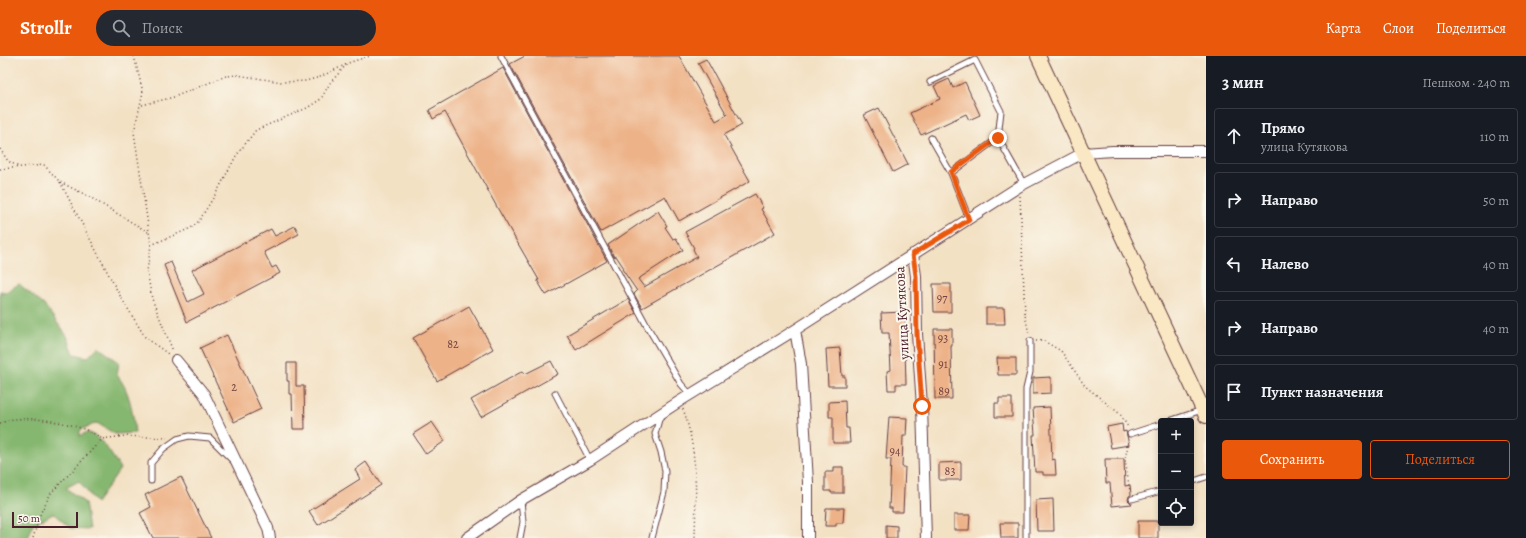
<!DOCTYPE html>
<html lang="ru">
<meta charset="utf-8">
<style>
:root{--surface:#171b24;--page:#242831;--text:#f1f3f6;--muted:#9ea1a6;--line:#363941;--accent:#ea580c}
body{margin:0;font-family:Alegreya,serif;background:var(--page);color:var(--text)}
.controls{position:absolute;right:12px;bottom:12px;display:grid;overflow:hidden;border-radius:4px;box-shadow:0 2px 6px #0003}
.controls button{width:36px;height:36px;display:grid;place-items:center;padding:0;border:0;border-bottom:1px solid var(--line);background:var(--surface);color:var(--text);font:20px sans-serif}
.scale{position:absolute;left:12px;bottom:10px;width:66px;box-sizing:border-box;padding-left:4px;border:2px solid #4a1f2b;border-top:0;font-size:11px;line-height:14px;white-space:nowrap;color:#4a1f2b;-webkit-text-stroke:3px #fbf7ec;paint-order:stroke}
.stop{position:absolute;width:12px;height:12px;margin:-9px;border:3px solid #ea580c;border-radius:50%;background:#fff}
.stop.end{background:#ea580c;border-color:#fff;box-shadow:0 1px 4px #0008}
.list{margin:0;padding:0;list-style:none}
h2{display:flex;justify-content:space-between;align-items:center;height:52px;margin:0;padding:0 16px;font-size:17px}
h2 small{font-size:13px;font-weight:400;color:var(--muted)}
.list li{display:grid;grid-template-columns:26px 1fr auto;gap:12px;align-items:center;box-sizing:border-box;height:56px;margin:0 8px 8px;padding:0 8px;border:1px solid var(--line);border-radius:4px}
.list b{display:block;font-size:15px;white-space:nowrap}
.list p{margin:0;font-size:13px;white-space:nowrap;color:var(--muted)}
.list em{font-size:13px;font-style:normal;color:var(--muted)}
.actions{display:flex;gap:8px;padding:12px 16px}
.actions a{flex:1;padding:9px 0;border:1px solid var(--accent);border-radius:4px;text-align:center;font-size:14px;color:var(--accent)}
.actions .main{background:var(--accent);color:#fff}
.icon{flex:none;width:22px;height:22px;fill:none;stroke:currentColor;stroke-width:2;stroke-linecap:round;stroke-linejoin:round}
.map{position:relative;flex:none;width:1206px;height:482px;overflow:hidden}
header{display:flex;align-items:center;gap:24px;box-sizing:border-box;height:56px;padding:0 20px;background:var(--accent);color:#fff}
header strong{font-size:19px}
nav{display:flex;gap:22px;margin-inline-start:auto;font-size:14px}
.search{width:280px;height:36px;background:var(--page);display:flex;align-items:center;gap:10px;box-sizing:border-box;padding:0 14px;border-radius:22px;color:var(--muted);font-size:15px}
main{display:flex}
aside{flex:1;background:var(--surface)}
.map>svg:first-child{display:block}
</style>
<header>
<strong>Strollr</strong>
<div class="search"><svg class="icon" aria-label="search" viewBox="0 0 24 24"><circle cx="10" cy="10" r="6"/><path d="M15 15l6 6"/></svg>Поиск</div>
<nav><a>Карта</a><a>Слои</a><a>Поделиться</a></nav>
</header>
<main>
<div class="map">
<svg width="1206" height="482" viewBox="0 0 1206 482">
<rect width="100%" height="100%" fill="#fbf7ec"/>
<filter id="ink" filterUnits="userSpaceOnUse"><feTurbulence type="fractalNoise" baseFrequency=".025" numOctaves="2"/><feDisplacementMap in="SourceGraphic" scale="8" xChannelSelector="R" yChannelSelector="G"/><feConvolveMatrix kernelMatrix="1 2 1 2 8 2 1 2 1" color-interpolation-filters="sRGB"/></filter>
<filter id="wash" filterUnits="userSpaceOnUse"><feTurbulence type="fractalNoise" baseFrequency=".012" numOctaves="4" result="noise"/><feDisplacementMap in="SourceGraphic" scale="16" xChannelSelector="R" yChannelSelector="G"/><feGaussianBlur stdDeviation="0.9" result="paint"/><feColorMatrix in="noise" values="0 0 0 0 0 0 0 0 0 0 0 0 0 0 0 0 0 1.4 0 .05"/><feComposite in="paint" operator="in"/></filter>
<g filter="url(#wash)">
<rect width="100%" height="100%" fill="#f3e1c4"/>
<path fill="#86b770" stroke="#686b4e" d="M19,228L45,250L67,280L74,298L88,301L98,291L119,306L117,319C130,335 133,356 135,377L115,378L97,367L80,374V380C83,378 86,376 89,377C100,379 115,403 120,413L96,447L79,425L66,432L85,447L89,473L70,472L53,457L33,468L28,482H0V235L6,236Z"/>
<g id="blocks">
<path fill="#edb288" d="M525,0H679L716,65L727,59L698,7L706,3L742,69L724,79L750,125L679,165L665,140L601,176L510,8Z
M503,12L607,205L546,239L537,224H539L498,153L445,56L433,63L429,54Z
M949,23L953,32L965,26L980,59L969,64L966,58L921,79L910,57L940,43L934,30Z
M879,52L908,108L893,116L864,59Z
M755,138L763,152L761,153L775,177L642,252L634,238L637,235L622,213L624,212L616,200L614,201L608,189L658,155L667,170L665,171L673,183L676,182L683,194L638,223L644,231L697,201L693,193L694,192L685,176Z
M295,170L299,178L264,196L272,212L276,210L280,217L187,266L164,209L171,206L188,246L204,238L192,214L271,173L275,180Z
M933,228H951V256H934Z
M628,243L636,257L576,294L567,279Z
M469,250L493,293L437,325L413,282Z
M986,252H1004L1005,268H986Z
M905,256L906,276H902V293H905L906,328H896V334H888L887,315L891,314L889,277H882L881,257Z
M934,273H952V290H951L952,343H935Z
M227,279L261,353L234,366L200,292Z
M840,292L842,320H845V330H828L826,293Z
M997,302H1016V319H998Z
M551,305L558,318L481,361L471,344L523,315L525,318Z
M287,307H296V330H304L305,373H293L292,338H289V325H287Z
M1051,321V337L1033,338V322Z
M999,342H1012V361H995V347H999Z
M845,345L846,372H849L850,387H833V361H829V346Z
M1050,351L1052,404L1055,403L1056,419H1043V416H1035L1033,379H1035L1033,352Z
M889,361L907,362L906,380H903L902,411H905L903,456H892V452H889L891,403H886Z
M432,366L445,385L426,398L413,378Z
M1122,368L1123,376L1126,375L1129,389L1111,392L1107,371Z
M1105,403H1124L1125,430L1130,429L1131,439L1129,440L1128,444L1132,448L1112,450L1110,427H1106Z
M366,406L381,429L318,469L309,455L360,423L355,414Z
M961,406V424H939V407Z
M834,411H843V437H831V435H825V416H834Z
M181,421L211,482H153L140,457L151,451L145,439Z
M1053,443L1054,475H1037L1036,444Z
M826,452H844L843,467H836V470H825Z
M954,459H970L969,474H954Z
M1138,465H1158V482H1138Z
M1000,467H1018V482H1001Z
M886,469L897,470V482H886Z"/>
</g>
</g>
<g filter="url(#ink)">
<use href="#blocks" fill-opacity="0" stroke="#633c42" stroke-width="1"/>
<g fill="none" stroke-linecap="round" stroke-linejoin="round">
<g stroke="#633c42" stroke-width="7">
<path id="service" d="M501,0L647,270L681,328L690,338
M930,26L975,4L1001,55L998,82L1024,128
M931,82L951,117L969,163
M951,117L998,82
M555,337L590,404
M1169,365L1202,354
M1130,378L1161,368
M151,425V407L163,393L177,383L189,380L210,382L232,404
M1191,426L1206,421
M1132,443L1161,435
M520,482L523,466L521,444
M652,482L664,436L665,415L661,396L655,378L660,360
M1026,482V333L1030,316V285"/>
</g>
<g stroke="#633c42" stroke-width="12">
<path id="minor" d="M913,198L916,220L917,278L922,350L926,482
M795,274L801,308L808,426V482
M176,304L204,338L268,472L270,482
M467,482L521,444L590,404L680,345L795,274L1020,130L1083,97L1113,95H1206"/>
</g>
<g stroke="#633c42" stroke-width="16">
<path id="secondary" d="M1038,0L1206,360"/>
</g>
<path stroke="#633c42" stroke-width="1.5" stroke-dasharray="1 3" stroke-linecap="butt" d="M134,0L143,36L134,76L151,189L147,215L152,243L173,295
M142,49L174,41L226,20L237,19L282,26L306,25L320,21L347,8
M0,93L8,105L19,111
M0,113L44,109L60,126L88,140L148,176
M60,126L119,238L145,281L168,298
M1020,140L1025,259L1029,278
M151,189L191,172L199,165L218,134L236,100L256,74L307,52L321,43L330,27L348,7L370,0
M1036,285H1044L1061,295L1085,330L1120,358L1128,371
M683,353C698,394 696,439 695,482
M0,367C5,366 10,363 15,363C39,361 84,368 102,383
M1129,385L1125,403L1130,436
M33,482L41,456L51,437L76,411L102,383L125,380L167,382"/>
<use href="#service" stroke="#fff" stroke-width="5"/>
<use href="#minor" stroke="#fff" stroke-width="10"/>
<use href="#secondary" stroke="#fae7c3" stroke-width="14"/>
</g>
</g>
<g fill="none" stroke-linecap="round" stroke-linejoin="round" filter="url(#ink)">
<path stroke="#ea580c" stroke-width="5" d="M922,350L917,278L916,220L913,198L969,164L951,116L998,82"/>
</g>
<g text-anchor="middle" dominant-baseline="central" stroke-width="4" stroke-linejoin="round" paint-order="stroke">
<g font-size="12" fill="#734442">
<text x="942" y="242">97</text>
<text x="943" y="282">93</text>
<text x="453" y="288">82</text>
<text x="943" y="308">91</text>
<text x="234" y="331">2</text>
<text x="944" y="335">89</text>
<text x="895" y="395">94</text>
<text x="950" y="415">83</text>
</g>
<g font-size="14" fill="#4a1f2b" stroke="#fbf7ec">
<text transform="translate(902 257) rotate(-93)">улица Кутякова</text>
</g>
</g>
</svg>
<div class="controls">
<button>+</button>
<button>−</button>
<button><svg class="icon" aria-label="locate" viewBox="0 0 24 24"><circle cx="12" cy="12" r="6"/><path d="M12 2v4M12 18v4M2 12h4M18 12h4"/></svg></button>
</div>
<div class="scale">50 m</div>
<div class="stop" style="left:922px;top:350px"></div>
<div class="stop end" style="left:998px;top:82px"></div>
</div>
<aside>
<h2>3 мин<small>Пешком · 240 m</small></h2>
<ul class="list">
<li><svg class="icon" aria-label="ahead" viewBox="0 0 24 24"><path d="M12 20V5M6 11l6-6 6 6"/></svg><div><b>Прямо</b><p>улица Кутякова</p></div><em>110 m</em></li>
<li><svg class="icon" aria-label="right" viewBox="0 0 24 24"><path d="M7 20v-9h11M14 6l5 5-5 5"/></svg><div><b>Направо</b></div><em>50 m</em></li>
<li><svg class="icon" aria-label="left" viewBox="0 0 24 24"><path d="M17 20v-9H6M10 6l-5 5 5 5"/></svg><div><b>Налево</b></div><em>40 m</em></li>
<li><svg class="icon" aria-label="right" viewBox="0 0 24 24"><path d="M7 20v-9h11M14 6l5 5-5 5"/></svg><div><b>Направо</b></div><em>40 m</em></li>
<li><svg class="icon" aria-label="arrive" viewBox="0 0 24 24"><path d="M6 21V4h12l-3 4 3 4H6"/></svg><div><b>Пункт назначения</b></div></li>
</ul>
<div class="actions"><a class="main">Сохранить</a><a>Поделиться</a></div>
</aside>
</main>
